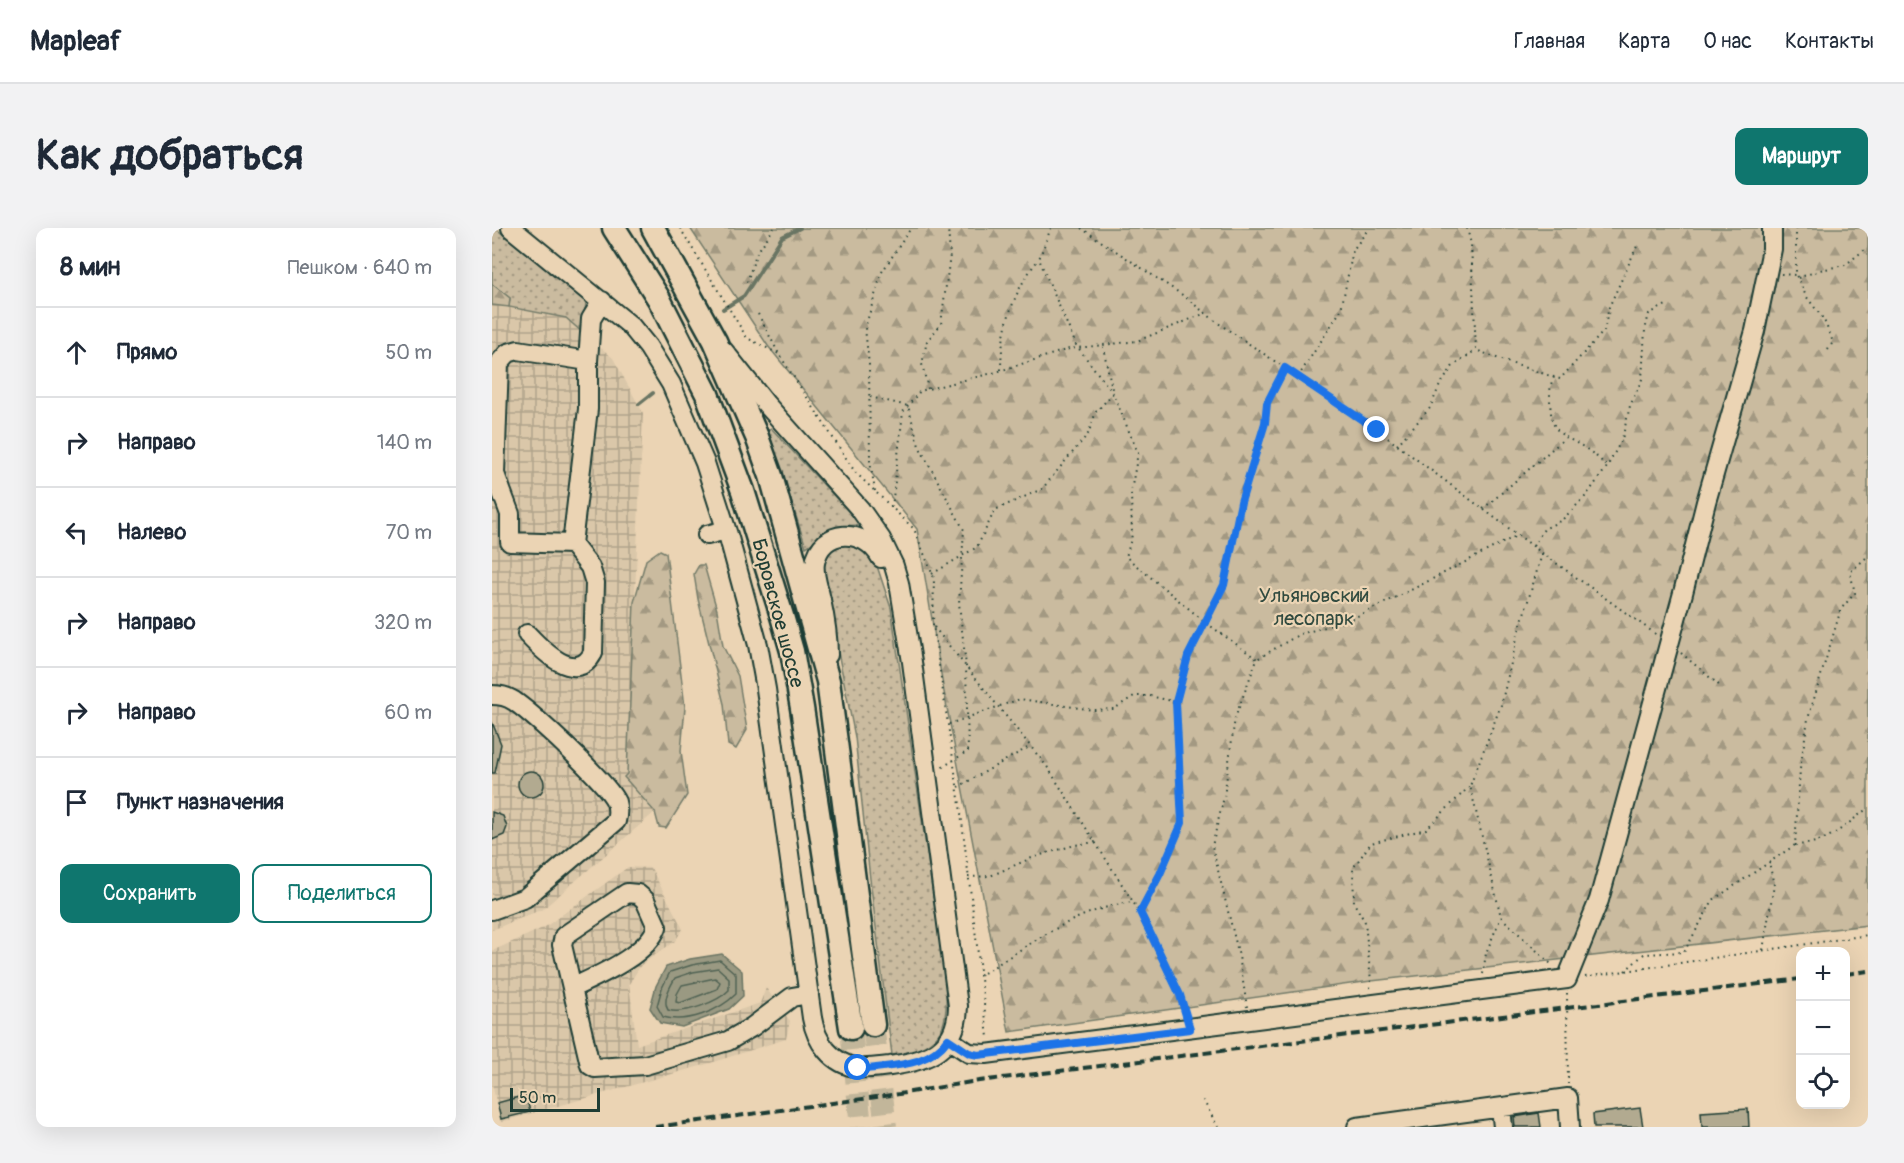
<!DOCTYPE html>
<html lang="ru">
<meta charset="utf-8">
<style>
:root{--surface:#fff;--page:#f2f2f3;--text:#1f2937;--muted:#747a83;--line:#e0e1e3;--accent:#0f766e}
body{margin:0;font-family:Pangolin,sans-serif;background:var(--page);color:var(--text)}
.controls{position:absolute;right:18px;bottom:18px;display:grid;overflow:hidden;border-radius:12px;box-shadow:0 6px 24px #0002}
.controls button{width:54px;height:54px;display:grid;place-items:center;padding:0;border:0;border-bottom:2px solid var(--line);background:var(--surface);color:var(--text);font:30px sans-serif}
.scale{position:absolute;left:18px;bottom:15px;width:90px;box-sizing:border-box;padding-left:6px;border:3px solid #1f3d34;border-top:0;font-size:16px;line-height:21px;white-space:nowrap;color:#1f3d34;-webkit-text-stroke:4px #ebd4b4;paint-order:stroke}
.stop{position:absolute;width:18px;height:18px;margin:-14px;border:4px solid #1a73e8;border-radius:50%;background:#fff}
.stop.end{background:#1a73e8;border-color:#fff;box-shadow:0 2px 6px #0008}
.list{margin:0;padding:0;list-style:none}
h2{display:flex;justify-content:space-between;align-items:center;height:78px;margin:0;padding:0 24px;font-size:26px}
h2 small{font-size:20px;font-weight:400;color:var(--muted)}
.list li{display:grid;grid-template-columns:39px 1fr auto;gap:18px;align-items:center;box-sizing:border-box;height:90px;padding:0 24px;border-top:2px solid var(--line)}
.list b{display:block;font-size:22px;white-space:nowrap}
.list em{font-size:20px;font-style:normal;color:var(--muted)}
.actions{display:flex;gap:12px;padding:18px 24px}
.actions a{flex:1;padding:14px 0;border:2px solid var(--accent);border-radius:12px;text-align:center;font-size:21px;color:var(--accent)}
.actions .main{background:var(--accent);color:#fff}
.icon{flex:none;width:33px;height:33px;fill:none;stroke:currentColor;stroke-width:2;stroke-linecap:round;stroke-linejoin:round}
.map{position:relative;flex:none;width:1376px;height:899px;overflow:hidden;border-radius:12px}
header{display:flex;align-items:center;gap:36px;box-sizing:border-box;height:84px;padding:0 30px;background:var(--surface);border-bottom:2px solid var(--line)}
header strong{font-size:28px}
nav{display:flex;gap:33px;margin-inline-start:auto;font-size:21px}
.intro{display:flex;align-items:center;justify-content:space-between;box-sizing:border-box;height:144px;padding:0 36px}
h1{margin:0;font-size:42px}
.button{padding:15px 27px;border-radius:12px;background:var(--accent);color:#fff;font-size:21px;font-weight:700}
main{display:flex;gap:36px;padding:0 36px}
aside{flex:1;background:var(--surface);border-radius:12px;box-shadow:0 6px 24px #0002}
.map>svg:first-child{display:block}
</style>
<header>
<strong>Mapleaf</strong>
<nav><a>Главная</a><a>Карта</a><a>О нас</a><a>Контакты</a></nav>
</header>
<div class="intro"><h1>Как добраться</h1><a class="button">Маршрут</a></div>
<main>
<aside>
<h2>8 мин<small>Пешком · 640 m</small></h2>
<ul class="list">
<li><svg class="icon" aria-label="ahead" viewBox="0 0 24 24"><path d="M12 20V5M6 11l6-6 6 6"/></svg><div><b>Прямо</b></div><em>50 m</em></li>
<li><svg class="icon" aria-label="right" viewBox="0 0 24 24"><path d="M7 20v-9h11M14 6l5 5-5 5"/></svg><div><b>Направо</b></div><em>140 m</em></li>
<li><svg class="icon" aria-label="left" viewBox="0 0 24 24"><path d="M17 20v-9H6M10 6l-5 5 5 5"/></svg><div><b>Налево</b></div><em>70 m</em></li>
<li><svg class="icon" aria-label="right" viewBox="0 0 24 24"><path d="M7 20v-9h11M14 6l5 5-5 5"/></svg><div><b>Направо</b></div><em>320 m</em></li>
<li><svg class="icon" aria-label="right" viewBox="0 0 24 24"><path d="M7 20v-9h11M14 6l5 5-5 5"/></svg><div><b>Направо</b></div><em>60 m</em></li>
<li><svg class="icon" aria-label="arrive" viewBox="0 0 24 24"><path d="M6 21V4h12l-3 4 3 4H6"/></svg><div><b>Пункт назначения</b></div></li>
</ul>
<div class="actions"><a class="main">Сохранить</a><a>Поделиться</a></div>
</aside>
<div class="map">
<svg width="1376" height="899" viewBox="0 0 1376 899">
<defs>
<pattern id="industrial-grid" width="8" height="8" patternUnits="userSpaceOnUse" patternTransform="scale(1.5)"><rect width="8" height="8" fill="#dac7a9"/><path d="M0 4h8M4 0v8" fill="none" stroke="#b0a38a"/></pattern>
<pattern id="grass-dots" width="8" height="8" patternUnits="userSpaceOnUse" patternTransform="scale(1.5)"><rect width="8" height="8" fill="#cabb9f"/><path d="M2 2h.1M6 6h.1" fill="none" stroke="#a39982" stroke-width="1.8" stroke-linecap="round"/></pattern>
<pattern id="forest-firs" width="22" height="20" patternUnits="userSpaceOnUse" patternTransform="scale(1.5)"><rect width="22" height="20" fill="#cabb9f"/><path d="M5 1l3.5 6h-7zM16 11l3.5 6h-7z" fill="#a39982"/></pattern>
</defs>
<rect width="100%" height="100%" fill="#ebd4b4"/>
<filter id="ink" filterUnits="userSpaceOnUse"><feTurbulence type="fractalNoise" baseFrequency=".0167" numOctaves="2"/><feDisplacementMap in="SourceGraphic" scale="12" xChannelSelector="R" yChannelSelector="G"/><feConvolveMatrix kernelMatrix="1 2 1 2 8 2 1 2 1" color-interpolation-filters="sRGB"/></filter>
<g filter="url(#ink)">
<path fill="url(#industrial-grid)" d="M0,77L74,90L121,130L151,185L135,546L132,549L163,584L51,681L0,702Z
M136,639L159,640L191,701L183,713L149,737L137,756L145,817L268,775L274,760L298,793L294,811L212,837L9,894L0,856V723L53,699Z"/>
<path fill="url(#grass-dots)" stroke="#747c6a" stroke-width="1.5" d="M0,0H3L91,70L94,74L91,105L74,90L17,79L18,70L0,56Z
M279,200L369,297L347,298L314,319L276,202Z
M362,315L383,332L399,380L453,749C457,798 454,819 400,827L378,651L363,509L329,339C338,320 341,318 362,315Z"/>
<path fill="url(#forest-firs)" stroke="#747c6a" stroke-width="1.5" d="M198,0H1376V697L879,753L517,804L452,464L425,301L276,118Z
M0,56L18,70L17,79L0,77Z
M168,322L174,325L193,479L189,523L195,567L174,600L167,599L163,584L132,549L135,546L142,374L154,332Z
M207,337H212L225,382L231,418L246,448L255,502L244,521L236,517L232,476L206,371L202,346Z"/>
<path fill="#9a9982" stroke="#697463" stroke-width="1.5" d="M230,726L250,743L251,768L237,781L190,799L168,795L158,780L164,758L174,739L198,731Z"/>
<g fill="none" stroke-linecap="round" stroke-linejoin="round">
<path stroke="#506253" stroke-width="1.5" d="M228,732L244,746V766C227,783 195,796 171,789L165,778L170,760L178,744L200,737Z
M226,740L237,750V762C226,774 191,787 176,782C170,772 178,759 183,750L201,744Z
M223,750L228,754L225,761L188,775L184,774L185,766L190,757Z"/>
<path stroke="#697463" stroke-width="4" d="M231,81L252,68L290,9L308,0
M147,176L161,165"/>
</g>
<path fill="#b2aa90" stroke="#1f3d34" stroke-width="1.5" d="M0,494L9,516L3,545H0Z
M26 556a13 13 0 1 1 26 0a13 13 0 1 1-26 0Z
M0,584L11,588L15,599L12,607L0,612Z
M34,867L38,884L9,891L5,875Z
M1148,880L1151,899H1102L1101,886Z
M1256,881L1257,899H1210L1209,884Z
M1047,885L1049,899H1023L1022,889Z"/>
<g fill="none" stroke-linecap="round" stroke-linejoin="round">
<path stroke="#c2b69a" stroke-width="22" stroke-dasharray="22 11" stroke-linecap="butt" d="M381,797L394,899
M359,800L369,899"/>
<g stroke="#1f3d34" stroke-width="22">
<path id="minor" d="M19,0L139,98L156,119L179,156L213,235L237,310L266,417L274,461L320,790C324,814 340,836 366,840C377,841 388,839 398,838C436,833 465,822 466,778L420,434L407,355L402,338L389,311L368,281L274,176L232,123
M96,133L26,122L16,125L7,135L3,246L18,286V314L80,316L96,181V133L99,91L110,73
M215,307L234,302
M35,406C51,423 84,457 101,425L103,355L98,339L80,316
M336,427C336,409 333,390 329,372C327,361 321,346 323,335C329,300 372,299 389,330
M0,467C7,467 16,469 22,473C42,487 115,554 124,574C126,581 126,586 124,593L33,670L0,682
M80,760C107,747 154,728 165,699L153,672L146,666L135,665L72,708L70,717L98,837L103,840L153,837L236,813L260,799L300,769L317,766
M456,811L477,825L494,826L1075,751L1107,672L1191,365L1214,274L1263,103L1280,21V0
M1009,880L1011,899
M865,899L1076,870L1078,899"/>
</g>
<g stroke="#1f3d34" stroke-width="27">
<path id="major" d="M122,0L167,71L215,166L251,263L290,388L300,423L310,480L359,800
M161,0L223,113L265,209L279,248L336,453L381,797"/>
</g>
<path stroke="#1f3d34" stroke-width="2" stroke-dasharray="1.5 4.5" stroke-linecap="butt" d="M188,0L255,110L287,126
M559,0L547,31L584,117L621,165L646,225L639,263L640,307L634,329L713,394L765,431
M589,0L689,66L726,95L885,202L1050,325L1165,407
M975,0L979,16L984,122L1015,134L1068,151L1112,103L1117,79L1146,16
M1304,0V47L1314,68L1332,92L1341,114L1334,125
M1289,46L1304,47
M1306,50L1328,42L1353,37L1376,19
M255,54L264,26L282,0
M266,86L287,126L363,244L422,301L442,350L441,397L468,577L496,809
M509,142C509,102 521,62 547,31
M806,149L849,82L861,22L877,0
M1062,149C1058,157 1058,162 1058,171C1059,207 1067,204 1093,220C1101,225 1108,232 1115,238
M436,161L430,136L435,113L449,96L458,27L456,0
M378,169L416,178L427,218L472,302L467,375L474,438L476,523L449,540
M905,217L938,180L947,159L961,138L984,122
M383,263L378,233L377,137L373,100L390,44L419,0
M400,279L411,184L428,163L501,145L577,121L645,113L714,85
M991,281L1073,210
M1041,318L1052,301L1070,292L1094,268L1115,239L1130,211L1138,178L1150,151L1153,102L1157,86L1176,76
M1050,326L1026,406L1009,477L978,558L1009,689L1061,738
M440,346L485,319L503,282L550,261L596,206L604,184L621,165L611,119
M442,399L556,540L650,688L688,767L694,787
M1189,425L1228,458
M457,496L528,471L601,482L622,481L642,468H658L684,474
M466,559L539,518
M1303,617C1336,616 1351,599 1376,580
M476,649L498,648L542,629L583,617L604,614
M648,685L668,646L690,595L684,474L696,428L732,357L749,274L773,195L775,175L793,141
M1271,722L1282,657L1277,634
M1133,743L1152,726L1192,724L1221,672L1303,617L1308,541L1316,491L1349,381L1363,365L1358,344L1376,328
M991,746L994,725L1009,689
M487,748C536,718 583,681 641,674
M1093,749L1376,707
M878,760L879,753L873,694L862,675L861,640L879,615L934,601L978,558
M1075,765L1076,856
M755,779L747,728L720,618L732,569L743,490L765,431L808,406L855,393L911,366L1026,307
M711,872L726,899"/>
<use href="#minor" stroke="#ebd4b4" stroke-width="18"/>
<use href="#major" stroke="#ebd4b4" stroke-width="22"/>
<path stroke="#1f3d34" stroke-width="4" stroke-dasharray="9 4.5" stroke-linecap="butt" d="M1354,746L1376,743
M163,899L407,866L479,854L1308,751"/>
</g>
</g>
<g fill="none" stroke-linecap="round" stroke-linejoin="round" filter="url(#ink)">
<path stroke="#1a73e8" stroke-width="8" d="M366,840L375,841C404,837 437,838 456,811L477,825L486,827L698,801L688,767L648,684L668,646L690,595L684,474L696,428L732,357L749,274L773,195L775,175L793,140L885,202"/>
</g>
<g text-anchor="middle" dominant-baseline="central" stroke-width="4.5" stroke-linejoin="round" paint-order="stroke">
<g font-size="20" fill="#304a3f" stroke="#ebd4b4">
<text x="822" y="367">Ульяновский<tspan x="822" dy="23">лесопарк</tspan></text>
</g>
<g font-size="20" fill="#1f3d34" stroke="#ebd4b4">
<text transform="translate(286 385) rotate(75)">Боровское шоссе</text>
</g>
</g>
</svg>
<div class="controls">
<button>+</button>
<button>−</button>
<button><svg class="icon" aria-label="locate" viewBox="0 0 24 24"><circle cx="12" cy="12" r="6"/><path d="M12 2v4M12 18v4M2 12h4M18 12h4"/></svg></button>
</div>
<div class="scale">50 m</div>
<div class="stop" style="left:366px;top:840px"></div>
<div class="stop end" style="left:885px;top:202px"></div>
</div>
</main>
